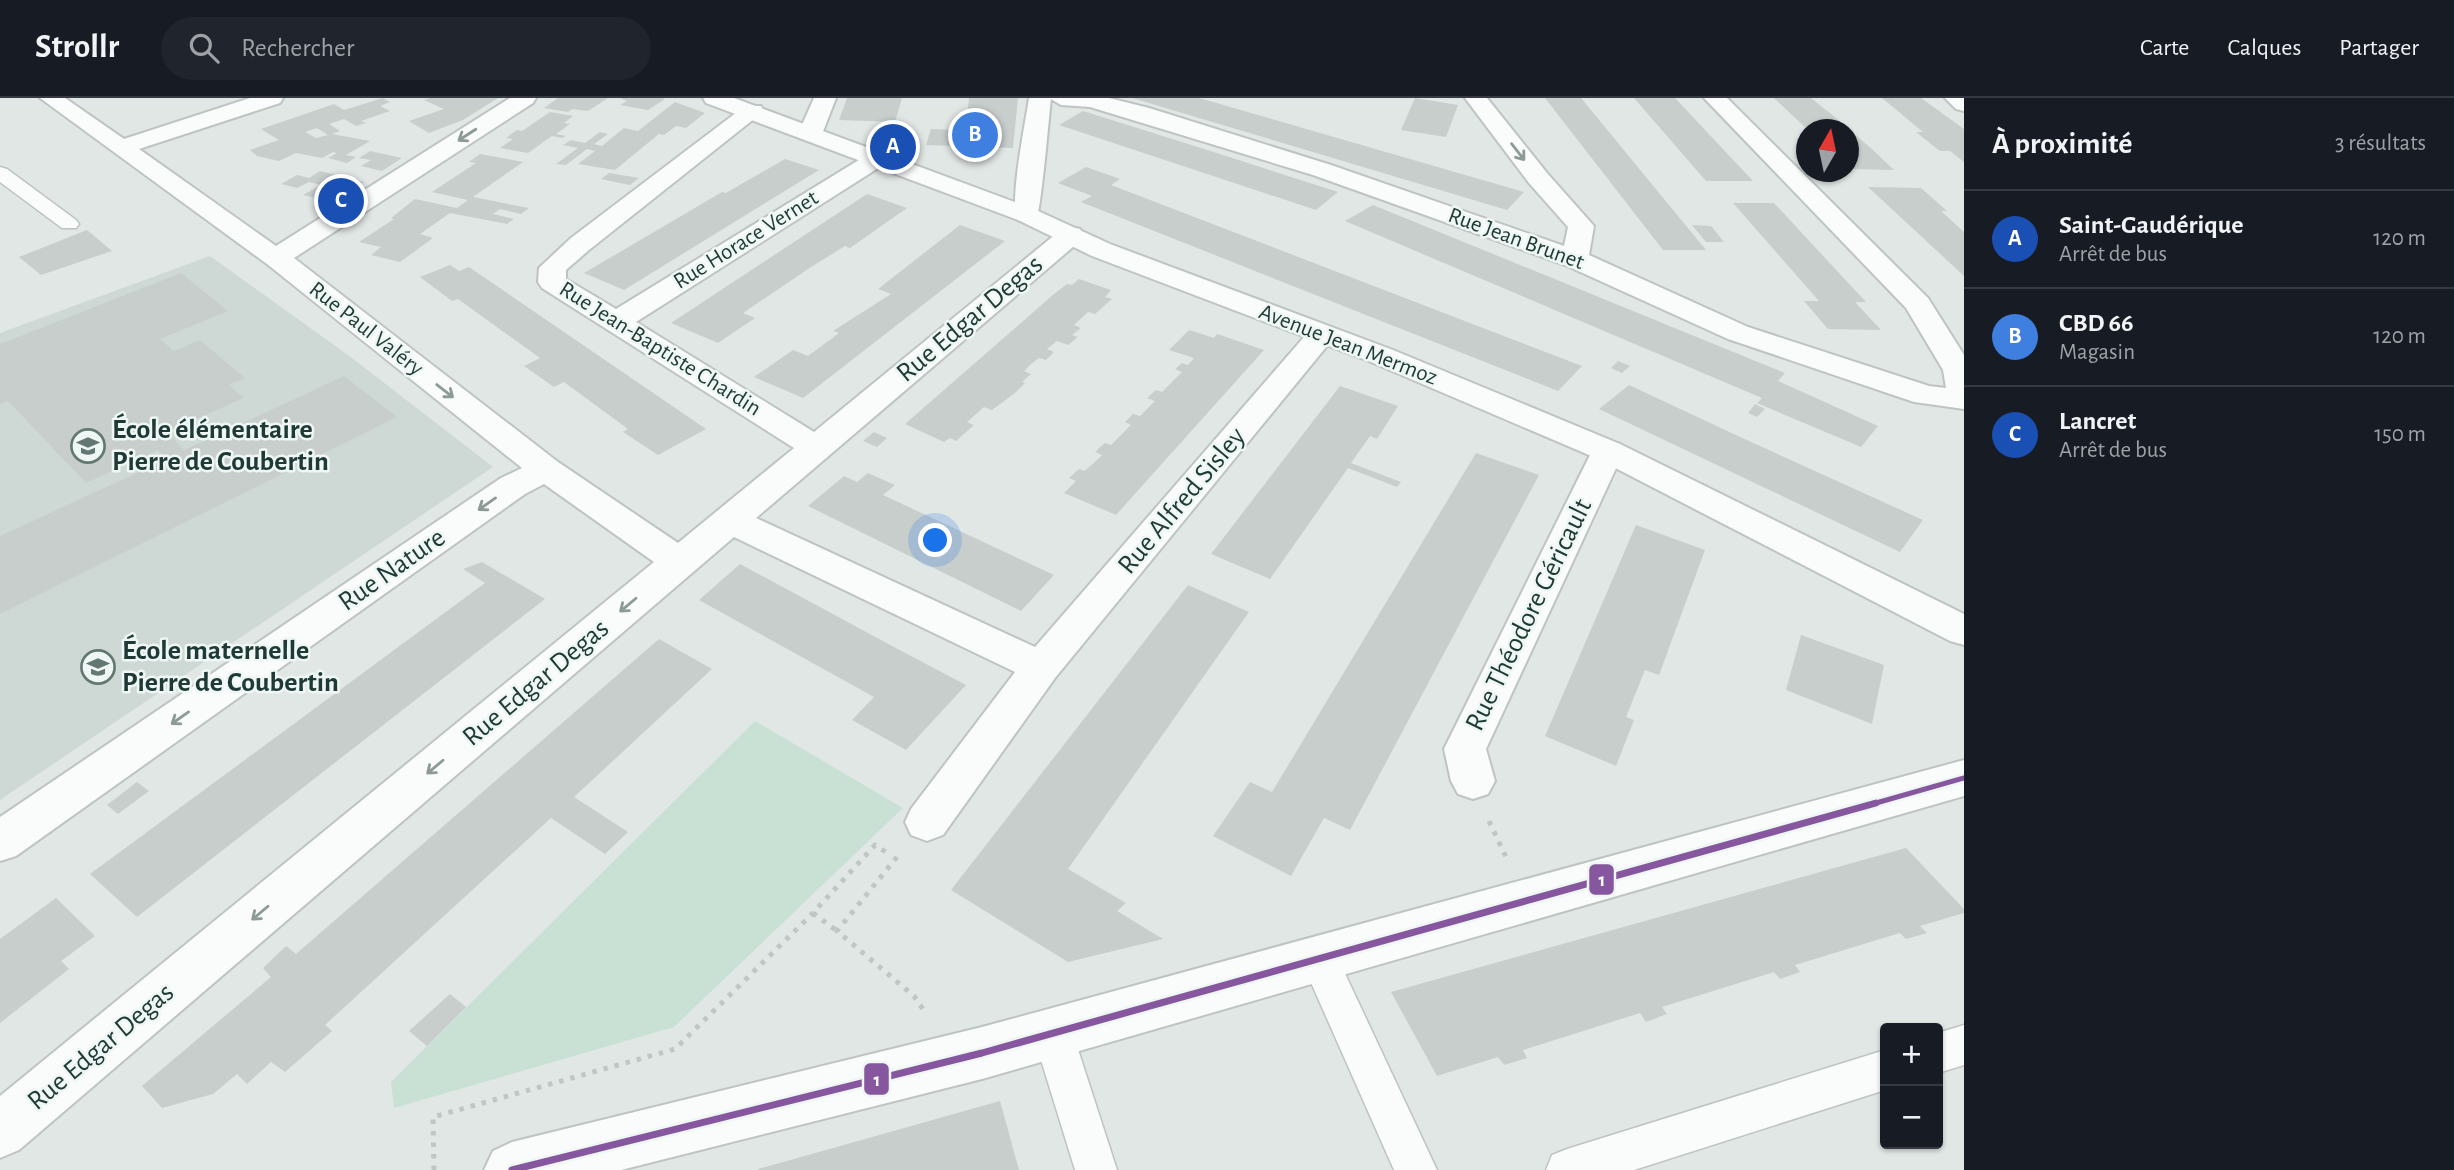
<!DOCTYPE html>
<html lang="fr">
<meta charset="utf-8">
<style>
:root{--surface:#171b24;--page:#20242c;--text:#f1f3f6;--muted:#9ea1a6;--line:#363941;--accent:#637773}
body{margin:0;font-family:"Alegreya Sans",sans-serif;background:var(--page);color:var(--text)}
.controls{position:absolute;right:21px;bottom:21px;display:grid;overflow:hidden;border-radius:7px;box-shadow:0 2px 5px #0004}
.controls button{width:63px;height:63px;display:grid;place-items:center;padding:0;border:0;border-bottom:2px solid var(--line);background:var(--surface);color:var(--text);font:35px sans-serif}
.compass{position:absolute;left:1796px;top:21px;width:63px;height:63px;border-radius:50%;background:var(--surface);box-shadow:0 2px 5px #0004;rotate:9deg}
.you{position:absolute;left:936px;top:443px;width:24px;height:24px;margin:-18px;border:5px solid #fff;border-radius:50%;background:#1a73e8;box-shadow:0 0 0 10px #1a73e833}
.badge{display:grid;place-items:center;width:46px;height:46px;border-radius:50%;background:var(--accent);color:#fff;font-size:23px;font-weight:700}
.pin{position:absolute;translate:-50% -50%;border:4px solid #fff;box-shadow:0 2px 7px #0006}
.list{margin:0;padding:0;list-style:none}
h2{display:flex;justify-content:space-between;align-items:center;height:91px;margin:0;padding:0 28px;font-size:30px}
h2 small{font-size:23px;font-weight:400;color:var(--muted)}
.list li{display:grid;grid-template-columns:46px 1fr auto;gap:21px;align-items:center;box-sizing:border-box;height:98px;padding:0 28px;border-top:2px solid var(--line)}
.list b{display:block;font-size:26px;white-space:nowrap}
.list p{margin:0;font-size:23px;white-space:nowrap;color:var(--muted)}
.list em{font-size:23px;font-style:normal;color:var(--muted)}
.icon{flex:none;width:38px;height:38px;fill:none;stroke:currentColor;stroke-width:2;stroke-linecap:round;stroke-linejoin:round}
.map{position:relative;flex:none;width:1964px;height:1072px;overflow:hidden}
header{display:flex;align-items:center;gap:42px;box-sizing:border-box;height:98px;padding:0 35px;background:var(--surface);border-bottom:2px solid var(--line)}
header strong{font-size:33px}
nav{display:flex;gap:38px;margin-inline-start:auto;font-size:24px}
.search{width:490px;height:63px;background:var(--page);display:flex;align-items:center;gap:18px;box-sizing:border-box;padding:0 24px;border-radius:38px;color:var(--muted);font-size:26px}
main{display:flex}
aside{flex:1;background:var(--surface)}
.map>svg:first-child{display:block}
</style>
<header>
<strong>Strollr</strong>
<div class="search"><svg class="icon" aria-label="search" viewBox="0 0 24 24"><circle cx="10" cy="10" r="6"/><path d="M15 15l6 6"/></svg>Rechercher</div>
<nav><a>Carte</a><a>Calques</a><a>Partager</a></nav>
</header>
<main>
<div class="map">
<svg width="1964" height="1072" viewBox="0 0 1964 1072">
<rect width="100%" height="100%" fill="#e1e7e5"/>
<path fill="#ced9d5" d="M210,158L352,260L493,369L0,702V235Z"/>
<path fill="#c9e1d4" d="M755,623L903,710L674,929L394,1010L391,984Z"/>
<path fill="#c8cecc" fill-rule="evenodd" d="M383,0L390,4L380,8L390,13L361,23L366,25L356,28L344,21L329,26L340,33L332,36L370,43L346,57L356,59L347,65L328,60L337,55L333,54L322,60L296,55L279,63L257,58L250,52L279,42L261,31L334,6L344,12ZM317,30L328,37L316,40L305,34Z
M430,0H498L463,22L429,35L409,23L444,11L424,2Z
M558,0H608L588,13L572,11L568,14L544,10Z
M620,0H662L665,1L648,12L620,7L627,3Z
M847,0H902L895,24L839,22Z
M969,0H1018L1013,50L926,47L931,31L957,32L959,19H967Z
M1132,0H1199L1524,94L1507,112Z
M1415,0L1458,7L1446,39L1401,32Z
M1545,0H1581L1706,152H1663Z
M1634,0H1675L1753,83H1706Z
M1774,0H1811L1831,16L1873,52L1894,72L1850,71L1849,32H1808Z
M1882,0H1921L1964,31V64L1950,53H1940L1931,46L1916,34H1923Z
M675,4L705,15L686,30L676,28L664,37L659,36L615,72L578,66L595,53L587,51L566,67L556,66L578,50L563,47L571,42L585,45L600,34L608,36L594,46L602,48L624,30L638,33Z
M1083,13L1201,50L1338,94L1316,112L1059,27Z
M550,14L573,18L564,25L570,26L556,36L566,38L562,40L552,38L528,55L500,50L513,41L506,40L517,32L522,33Z
M370,53L402,60L382,73L361,68L371,62L359,60Z
M480,56L523,64L473,99L529,110L521,116L500,111L493,116L514,121L507,126L450,115L420,136L433,140L400,164L371,157L381,149L359,144L394,121L391,120L415,101L457,110L468,102L432,94L476,65L469,64Z
M785,61L819,72L624,192L584,175L722,94L726,95Z
M1086,69L1120,81L1111,87L1582,268L1558,293L1081,104L1092,98L1058,85Z
M320,73L364,84L356,89L340,86L316,100L303,97L321,87L309,84L297,90L281,86L297,77L309,80Z
M609,75L639,80L630,87L601,81Z
M1868,89L1921,90L1947,113H1941L1964,134V178Z
M867,96L907,110L850,150L845,148L811,169L743,215L755,220L718,245L671,225Z
M1733,105H1774L1866,204H1855L1881,232L1828,231L1804,203H1819Z
M1373,107L1785,275L1778,283L1878,328L1861,349L1757,305L1762,300L1345,123Z
M960,127L1005,143L803,300L754,279L793,252L808,258L839,235L833,233L891,196L878,191Z
M1692,127L1711,128L1724,144H1706Z
M87,132L112,153L41,177L19,159Z
M450,167L459,173L469,169L706,331L658,357L623,334L628,331L564,284L554,289L524,268L540,260L458,201L452,203L420,179Z
M181,175L228,213L160,241L174,253L200,242L245,280L229,287L244,300L167,334L184,352L344,278L397,319L0,516V438L167,361L158,352L86,385L8,303L0,306V246Z
M1079,181L1111,192L1105,199L1112,201L1095,216L1088,214L1074,227L1081,230L1072,237L1078,239L1068,247L1057,243L1047,251L1054,254L1046,262L1039,260L1031,266L1024,273L1031,276L1022,284L1025,285L1015,295L992,312L984,309L967,324L974,327L956,343L950,340L944,344L905,326L1054,196L1067,186L1072,187Z
M1189,232L1214,240L1217,236L1264,252L1116,417L1064,395L1076,383L1069,380L1079,371L1084,373L1094,365L1102,357L1095,354L1105,345L1111,347L1131,327L1125,324L1133,316L1140,318L1155,303L1147,300L1156,292L1162,294L1182,274L1175,271L1182,265L1188,267L1194,260L1169,252Z
M1618,263L1630,268L1622,275L1611,270Z
M1629,287L1738,338L1923,422L1900,454L1599,311Z
M1340,288L1398,308L1377,341L1370,338L1351,365L1401,384L1397,389L1348,370L1270,481L1211,456Z
M1755,306L1765,311L1757,319L1748,315Z
M874,334L887,340L877,349L863,343Z
M1476,355L1539,377L1350,732L1324,720L1291,778L1213,738L1250,684L1272,694Z
M868,375L895,387L883,397L1054,477L1021,513L808,408L844,378L857,384Z
M1636,427L1705,452L1659,577L1645,572L1626,619L1634,622L1616,668L1545,638Z
M482,464L545,501L137,819L90,776L485,485L463,471Z
M740,466L894,549L966,587L906,652L852,622L874,599L699,502Z
M1188,487L1249,514L1068,771L1126,805L1117,813L1163,841L1068,864L951,792Z
M1801,537L1884,567L1872,626L1786,592Z
M659,541L712,571L574,699L628,734L605,756L551,720L325,927L332,933L285,974L271,964L247,986L237,976L213,996L162,1010L142,988L271,879L263,870L286,848L296,856Z
M137,684L149,693L118,716L107,707Z
M1906,750L1964,811V815L1920,828L1927,835L1906,841L1900,835L1795,867L1800,874L1780,881L1774,874L1662,909L1667,916L1646,924L1640,915L1523,952L1527,960L1504,967L1498,959L1437,978L1391,894Z
M56,800L95,838L61,863L69,871L0,925V841Z
M450,896L466,909L427,948L409,933Z
M1000,1003L1019,1072H758V1071Z"/>
<g fill="none" stroke-linecap="round" stroke-linejoin="round">
<g stroke="#bec4c2" stroke-width="3">
<path id="service" d="M0,69L7,71L76,122L79,126L76,130H62L0,84Z
M1320,844L1333,850L1437,1072H1394L1301,862L1307,850Z
M1053,917L1067,922L1073,936L1117,1072H1075L1033,936L1039,922Z
M1964,927V967L1938,975V935Z
M1885,952V992L1634,1072H1546L1552,1057L1567,1051Z"/>
</g>
<g stroke="#bec4c2" stroke-width="4">
<path id="minor" d="M40,0H65L124,41L250,0H283L280,5L139,51L276,148L510,0H536L533,5L294,160L558,364L678,445L794,350L542,190L538,184L539,170L571,140L745,8H761L764,13L589,152L566,172V181L616,211L867,57H883L887,62L883,67L636,224L814,334L1062,131L1071,129L1080,131L1084,137L1080,143L756,420L1035,549L1311,231L1321,228L1331,231L1336,237L1055,580L943,737L927,743L911,737L905,724L911,711L1015,574L734,439L19,1052L0,1060V998L654,464L544,386L525,396L16,758L0,763V719L501,380L522,370L267,166Z
M814,0H836L822,36L818,41H802L798,36Z
M1029,0H1109L1149,10L1331,67L1564,148L1568,129L1529,85L1465,0H1487L1547,75L1594,128L1589,157L1748,229L1929,288L1946,290L1943,272L1906,210L1704,0H1727L1928,200L1964,257V311L1914,304L1728,241L1565,167L1313,77L1090,9L1061,7L1051,1C1049,18 1041,115 1036,122L1027,125L1018,122C1008,108 1026,22 1029,0Z
M1945,0H1964V13L1956,11Z
M1608,343L1620,346L1624,353L1486,651L1495,683L1488,696L1473,701L1458,696L1451,683L1444,651L1592,353L1596,346Z
M1964,662V698L982,981L621,1072H484L493,1053L512,1044L982,929Z"/>
</g>
<g stroke="#bec4c2" stroke-width="4">
<path id="tertiary" d="M703,0H734L1036,112L1110,146L1393,252L1620,346L1964,516V547L1950,543L1596,360L1371,264L1092,158L1018,122L706,5Z"/>
</g>
<path stroke="#bfc7c6" stroke-width="5" stroke-dasharray="4.5 7" stroke-linecap="butt" d="M1489,723L1506,759
M897,759L837,833L914,898L925,914
M813,815L837,833
M434,1072L433,1019L675,951L813,815L875,747L889,756"/>
<use href="#service" fill="#fafbfb" fill-rule="evenodd"/>
<use href="#minor" fill="#fafbfb" fill-rule="evenodd"/>
<use href="#tertiary" fill="#fafbfb" fill-rule="evenodd"/>
<g stroke="#eef7f4" stroke-width="10">
<path id="bus-1-far1" d="M1869,707L1964,680"/>
</g>
<g stroke="#eef7f4" stroke-width="12">
<path id="bus-1" d="M512,1072L982,955L1876,705"/>
</g>
<use href="#bus-1-far1" stroke="#86569e" stroke-width="5"/>
<use href="#bus-1" stroke="#86569e" stroke-width="7"/>
</g>
<defs><path id="oneway-shaft" d="M-6 0H5M1.5-3L5.5 0L1.5 3" fill="none" stroke-width="1.6" stroke-linecap="round" stroke-linejoin="round" transform="scale(1.75)"/></defs>
<g stroke="#8c9a98">
<use href="#oneway-shaft" transform="translate(467 37) rotate(147)"/>
<use href="#oneway-shaft" transform="translate(1518 54) rotate(52)"/>
<use href="#oneway-shaft" transform="translate(445 293) rotate(38)"/>
<use href="#oneway-shaft" transform="translate(487 406) rotate(145)"/>
<use href="#oneway-shaft" transform="translate(628 507) rotate(140)"/>
<use href="#oneway-shaft" transform="translate(180 620) rotate(145)"/>
<use href="#oneway-shaft" transform="translate(435 669) rotate(140)"/>
<use href="#oneway-shaft" transform="translate(260 815) rotate(140)"/>
</g>
<defs>
<g id="school-ring" transform="scale(1.75)"><circle r="9.5" fill="#eef7f4" stroke="#637773" stroke-width="1.5"/><path d="M0-5L7-2L0 1L-7-2ZM-4 1L0 2.5L4 1V4Q0 6-4 4Z" fill="#637773"/></g>
</defs>
<g fill-rule="evenodd">
<use href="#school-ring" x="88" y="348"/>
<use href="#school-ring" x="98" y="569"/>
</g>
<g text-anchor="middle" dominant-baseline="central" stroke-width="5" stroke-linejoin="round" paint-order="stroke">
<g font-size="23" fill="#1f3a36" stroke="#eef7f4">
<text transform="translate(1516 141) rotate(20)">Rue Jean Brunet</text>
<text transform="translate(746 142) rotate(-32)">Rue Horace Vernet</text>
<text transform="translate(366 231) rotate(38)">Rue Paul Valéry</text>
<text transform="translate(1348 247) rotate(21)">Avenue Jean Mermoz</text>
<text transform="translate(660 251) rotate(32)">Rue Jean-Baptiste Chardin</text>
</g>
<g font-size="28" fill="#1f3a36" stroke="#eef7f4">
<text transform="translate(970 221) rotate(-40)">Rue Edgar Degas</text>
<text transform="translate(1182 403) rotate(-50)">Rue Alfred Sisley</text>
<text transform="translate(392 472) rotate(-35)">Rue Nature</text>
<text transform="translate(1529 517) rotate(-64)">Rue Théodore Géricault</text>
<text transform="translate(536 585) rotate(-40)">Rue Edgar Degas</text>
<text transform="translate(101 949) rotate(-40)">Rue Edgar Degas</text>
</g>
<g font-size="28" font-weight="bold" fill="#1f3a36" stroke="#eef7f4" text-anchor="start">
<text x="112" y="332">École élémentaire<tspan x="112" dy="32">Pierre de Coubertin</tspan></text>
<text x="122" y="553">École maternelle<tspan x="122" dy="32">Pierre de Coubertin</tspan></text>
</g>
</g>
<g stroke="#eef7f4" stroke-width="2.5">
<rect x="1588" y="765" width="27" height="33" rx="7" fill="#86569e"/>
<rect x="863" y="964" width="27" height="34" rx="7" fill="#86569e"/>
</g>
<g font-size="19" text-anchor="middle" font-weight="bold" fill="#fff">
<text x="1602" y="788">1</text>
<text x="877" y="988">1</text>
</g>
</svg>
<div class="controls">
<button>+</button>
<button>−</button>
</div>
<svg class="compass" viewBox="-18 -18 36 36"><path d="M0-13l5 13h-10z" fill="#e53935"/><path d="M0 13l5-13h-10z" fill="#9ea1a6"/></svg>
<div class="you"></div>
<div class="pin badge" style="left:893px;top:49px;background:#1a4fb4">A</div>
<div class="pin badge" style="left:975px;top:37px;background:#3f7fe0">B</div>
<div class="pin badge" style="left:341px;top:103px;background:#1a4fb4">C</div>
</div>
<aside>
<h2>À proximité<small>3 résultats</small></h2>
<ul class="list">
<li><span class="badge" style="background:#1a4fb4">A</span><div><b>Saint-Gaudérique</b><p>Arrêt de bus</p></div><em>120 m</em></li>
<li><span class="badge" style="background:#3f7fe0">B</span><div><b>CBD 66</b><p>Magasin</p></div><em>120 m</em></li>
<li><span class="badge" style="background:#1a4fb4">C</span><div><b>Lancret</b><p>Arrêt de bus</p></div><em>150 m</em></li>
</ul>
</aside>
</main>
